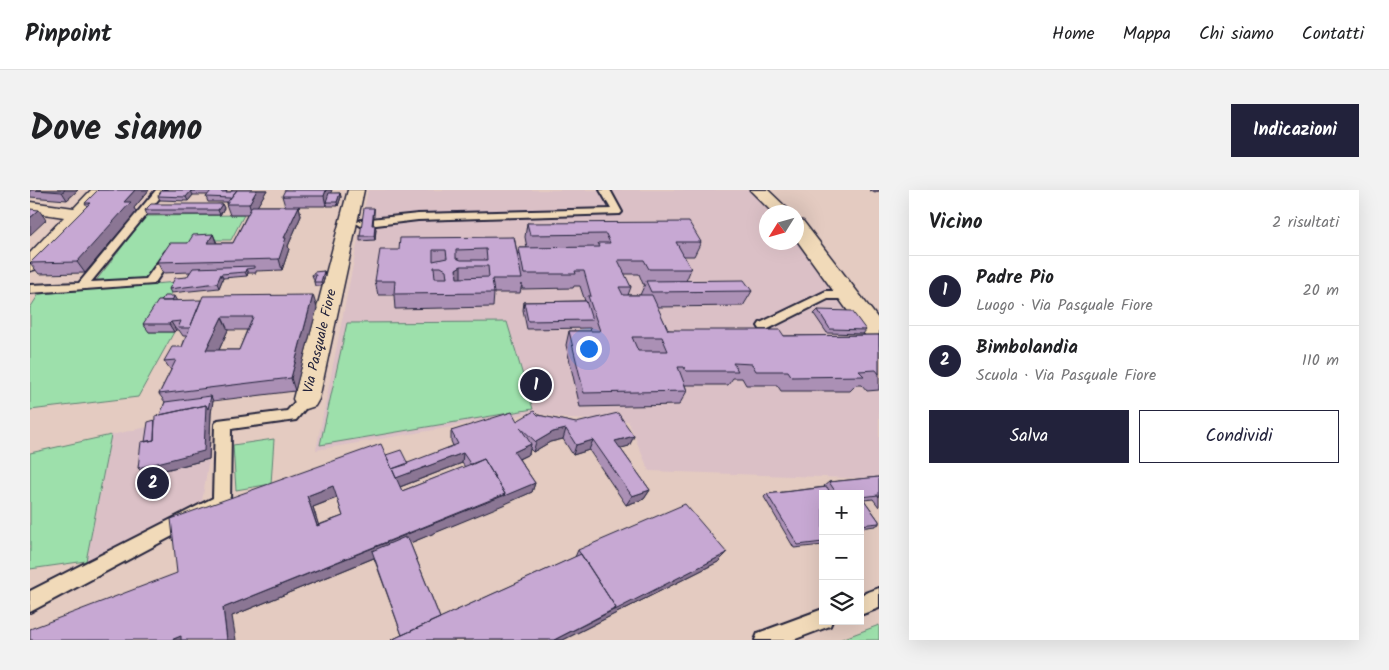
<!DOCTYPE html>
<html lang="it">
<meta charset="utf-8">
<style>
:root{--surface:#fff;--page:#f2f2f2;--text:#202124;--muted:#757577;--line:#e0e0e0;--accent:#22223b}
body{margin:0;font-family:Kalam,sans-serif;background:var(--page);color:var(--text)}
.controls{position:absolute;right:15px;bottom:15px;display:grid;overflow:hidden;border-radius:0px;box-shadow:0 5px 20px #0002}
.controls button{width:45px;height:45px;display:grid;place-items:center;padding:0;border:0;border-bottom:1px solid var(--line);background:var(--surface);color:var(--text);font:25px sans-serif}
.compass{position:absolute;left:729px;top:15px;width:45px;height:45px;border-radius:50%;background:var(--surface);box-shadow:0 5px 20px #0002;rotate:233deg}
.you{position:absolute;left:558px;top:158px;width:18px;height:18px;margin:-12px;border:4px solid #fff;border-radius:50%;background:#1a73e8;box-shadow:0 0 0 8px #1a73e833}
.badge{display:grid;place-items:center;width:32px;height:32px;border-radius:50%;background:var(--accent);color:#fff;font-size:16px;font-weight:700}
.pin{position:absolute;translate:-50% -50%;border:2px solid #fff;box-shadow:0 1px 5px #0006}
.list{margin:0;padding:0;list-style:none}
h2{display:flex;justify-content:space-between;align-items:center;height:65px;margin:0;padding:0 20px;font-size:21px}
h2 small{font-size:16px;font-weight:400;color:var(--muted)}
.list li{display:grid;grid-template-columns:32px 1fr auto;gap:15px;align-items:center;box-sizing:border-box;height:70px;padding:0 20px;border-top:1px solid var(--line)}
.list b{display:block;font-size:19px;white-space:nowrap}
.list p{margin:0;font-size:16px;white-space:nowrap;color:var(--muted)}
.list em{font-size:16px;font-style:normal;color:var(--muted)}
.actions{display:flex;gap:10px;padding:15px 20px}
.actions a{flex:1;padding:11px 0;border:1px solid var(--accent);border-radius:0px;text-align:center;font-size:18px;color:var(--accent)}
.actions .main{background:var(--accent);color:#fff}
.icon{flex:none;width:28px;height:28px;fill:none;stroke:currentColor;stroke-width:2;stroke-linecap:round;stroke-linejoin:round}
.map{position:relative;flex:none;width:849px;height:450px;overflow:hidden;border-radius:0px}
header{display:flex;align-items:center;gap:30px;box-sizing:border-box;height:70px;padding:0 25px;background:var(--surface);border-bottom:1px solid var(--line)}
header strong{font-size:24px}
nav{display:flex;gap:28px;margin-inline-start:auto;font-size:18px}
.intro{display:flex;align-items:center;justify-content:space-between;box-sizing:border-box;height:120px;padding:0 30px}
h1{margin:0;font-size:35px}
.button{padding:12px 22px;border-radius:0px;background:var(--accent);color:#fff;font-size:18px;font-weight:700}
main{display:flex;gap:30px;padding:0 30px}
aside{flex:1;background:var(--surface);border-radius:0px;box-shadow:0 5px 20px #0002}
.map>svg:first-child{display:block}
</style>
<header>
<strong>Pinpoint</strong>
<nav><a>Home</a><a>Mappa</a><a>Chi siamo</a><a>Contatti</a></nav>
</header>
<div class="intro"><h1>Dove siamo</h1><a class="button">Indicazioni</a></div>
<main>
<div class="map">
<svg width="849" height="450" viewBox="0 0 849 450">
<rect width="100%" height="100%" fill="#e4cbc1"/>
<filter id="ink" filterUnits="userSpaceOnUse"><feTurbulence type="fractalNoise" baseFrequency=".02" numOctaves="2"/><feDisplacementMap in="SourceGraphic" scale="10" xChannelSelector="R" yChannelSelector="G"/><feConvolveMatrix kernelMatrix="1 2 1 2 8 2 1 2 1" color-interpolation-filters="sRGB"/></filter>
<g filter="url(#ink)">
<path fill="#dbc0c6" d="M338,0H719L743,22H736V52H766L767,48L849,162V289L619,281L598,231L538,229L504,223L286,260Z
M181,223L179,269L172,311L56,371L81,245Z"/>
<path fill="#9de0ab" stroke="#608173" d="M214,25L201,50H171L135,60L115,88L65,92L116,26Z
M147,92L119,142H144L108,207L0,220V118L9,104Z
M477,132L503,219L290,255L317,133Z
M81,245L56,371L0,379V263Z
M244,249L241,294L206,300L203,255Z
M849,435V450H809Z"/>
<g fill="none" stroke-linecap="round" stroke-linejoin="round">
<g stroke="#22223b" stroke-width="4">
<path id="lane" d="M126,0H136L61,92L116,89L136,61L147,60L148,62L144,65L124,94L0,103V95L49,93Z
M570,0H580L592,22L590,24L388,30L338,36H331L326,33L331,30L388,24L581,19Z
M796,101H819L825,105L819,109H798L738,139H730L728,136L730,133Z
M276,203L281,205L283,209L266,230L201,239L200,312L197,317L0,422V401L183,308L185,234L188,230L257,221L271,205Z
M849,398V418L830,425V405Z
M793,419V431H802L800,436L763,450H725L728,443Z"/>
</g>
<g stroke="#22223b" stroke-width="3">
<path id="street" d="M61,0H78L7,79L0,81V63L34,27L0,22V12L44,18Z
M318,0H334L289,209L285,216L276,219L267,216L263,209Z
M720,0H738L761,22H742Z
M766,30L773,31L849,130V155L841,153L766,49Z"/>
</g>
<use href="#lane" fill="#f1dab9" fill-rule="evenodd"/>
<use href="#street" fill="#f1dab9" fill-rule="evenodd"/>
</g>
<path fill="#ab90b5" stroke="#22223b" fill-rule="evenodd" d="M0,0H48L37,10L0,7Z
M68,0H119L104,18L106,22L55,83L9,84L0,73L57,16L55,13Z
M132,0H197L196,2H201L202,0H237L227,16H255L252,6L310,3L311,7L308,16H297V14L296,16H269L271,26L258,56L259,59L252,80L226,81V83H218L217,86L193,88L189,98L141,103L139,99L157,87L160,82L133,83L127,72L158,53L183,44L187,53H203L217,25H200L196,14L197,12H178L176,7L178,5H163L158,11L130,10L128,6Z
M839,0H849V1L845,3Z
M192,14L194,18L190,25H117L115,20Z
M344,18V22L343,35L346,39L345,50L330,51V46Z
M497,33L671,52L664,66H654L661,79L656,91L722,101L713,116L627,117L638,140L754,146L849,145V200L837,201L832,195H826L820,201H751L747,195H716L712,188H703L698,195H655L657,201L649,215L550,217L536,155L539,141H561L560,138L497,139L493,120L494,112L555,111L550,96H544L543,98L492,99V94L490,103H464L463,117L365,119L364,105H348L345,91L369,60L484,47L488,67L489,58H497L495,47ZM594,84H609L613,94H615L610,105H598L601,97Z
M294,81L295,86L292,96H285L284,92V90L282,85Z
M147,111L287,118L265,201L183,211L181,223L179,269L115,285L125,230L130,225L135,212L129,204L141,180L134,171L152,157L156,146H153L149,140H146L144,142H119L113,134ZM198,140H217L209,160H189Z
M788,120L836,140L833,144L797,143L784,124Z
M508,225L604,246L599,256L590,258L620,300L614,309L596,315L559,260L543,265L533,249L520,252L503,262L500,259L499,264L489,269L505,293L502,302L380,353L410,428L545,367L548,360L688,372L533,450H361L372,445L344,368L202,426L147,383L356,265L378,274L423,256L421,251V241L487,231ZM432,273L435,277L372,301L370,297ZM307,308L313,326L288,335L283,317Z
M849,287V317L843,309L834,310L849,331V334L845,336L830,338V304H793V355L764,358L734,307L737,304L795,297L794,296L799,292Z"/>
<path fill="#8b7694" stroke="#22223b" d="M35,0H48L37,10L32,2Z
M105,0H119L104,18L106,22L55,83L47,72L94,12Z
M227,0H237L222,25L219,14Z
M296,0H302L297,12H296L297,14L296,16L294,6Z
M161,1L163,5L158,11L156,7Z
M310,3L311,7L308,16L307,12Z
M192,14L194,18L190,25L188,20Z
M269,16L271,26L258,56L259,59L252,80L249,69L254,48Z
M344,18V22L343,39L342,35Z
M9,20L16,30L0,45V28Z
M345,35L346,39L345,50L344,46Z
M183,44L187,55L178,53Z
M431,76V91L426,94V79Z
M216,79L218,83L217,86L215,82Z
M294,81L295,86L292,96L291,92Z
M191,84L193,88L189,98L187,93Z
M283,105L287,118L265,201L261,188Z
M144,106L147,111L140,115Z
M192,127L198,140L183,173L176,160Z
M141,132L146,140L144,142L139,134Z
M181,206L183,211L181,223L179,269L115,285L108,278L176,215Z
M536,239L533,249L520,252L503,262L506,252L523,242Z
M604,246L599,256L581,261L585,251Z
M563,250L559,260L543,265L546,255Z
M501,254L499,264L482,272L484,262Z
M433,263L432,273L367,298L365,288Z
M505,293L502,302L473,315L202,426L206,450H197L193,418Z
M303,296L308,307L283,317L292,346L287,336L277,306Z
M620,300L614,309L596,315L602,306Z
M697,363L688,372L533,450H524Z
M151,446L158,450H141Z"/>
<path fill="#c7a8d3" stroke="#22223b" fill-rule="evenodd" d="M6,0H35L32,2Z
M68,0H105L94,12H101L47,72L0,73L60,13H55Z
M132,0H193L191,2H201L202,0H207L200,8L176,7L181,1H161L156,7L128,6Z
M207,0H227L219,14H196Z
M255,0H296L294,6H252Z
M299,3H310L307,12H296Z
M121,14H192L188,20H115Z
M222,16H269L254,48H256L249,69L127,72L140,53H158L163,45L183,44L178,53H203Z
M334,18H344L342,35H345L344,46H330Z
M0,19L9,20L0,28Z
M659,32L671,52H646L661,79H619L614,70H588L601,97H589L593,105H622L638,140H750L754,146L849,145V184L846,180L829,181L834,186L762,187L758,181H726L722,174L703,173L708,181H656L654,177H648L657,201L554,203L539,141H570L558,106H561L554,81H545L546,84H494L489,58L570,57L568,53H580L576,44L500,45L497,33ZM602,147H632L638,161H608Z
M484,47L492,89H462L464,103L364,104L365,91H345L350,60H369L370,48ZM456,59L457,70H431L426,68V60ZM403,60H416L417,68L403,71ZM431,76H458L459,87L427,88L426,79ZM404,77H411L416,80L417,88H405Z
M224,76V78L216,79L215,82L191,84L187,93L139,99L145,88L157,87L163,78Z
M294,81L291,92H284L286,85H282L284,82Z
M714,90L722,101L621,102L616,91Z
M283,105L261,188L129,204L146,170L134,171L142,157H152L173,106ZM192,127H223L209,160H176Z
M134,106H144L142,111H131Z
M171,110L160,138H148L151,131L141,132L139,134H113L128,111Z
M556,111L562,130L498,131L494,112Z
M788,120L822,121L836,140L800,139Z
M181,206L178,219L176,215L130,225L135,212Z
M176,215L174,261L108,278L111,252L124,250L125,226Z
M504,221L508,225L546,233L588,223L604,246L585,251L620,300L602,306L563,250L546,255L536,239L523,242L506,252L490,237L501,254L484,262L505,293L474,306V305L475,304L454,269L441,275L433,263L366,288L362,279L428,254L421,241L482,222L487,231Z
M125,230L124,250L115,252L118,232Z
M351,254L372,301L454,269L475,304L193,418L197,450H151V446L141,450H0V439L147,383L141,329ZM303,296L313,326L287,336L277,306Z
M371,260L378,274L362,279L356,265Z
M849,287V307L848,305L832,307L849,331V333L830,335V304H807L799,292Z
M797,297L801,304H793V352L768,355L737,304Z
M655,314L697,363L585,420L586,418L548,360Z
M375,347V349L378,348L410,428L372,445L342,361Z
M551,364L586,418L524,450H361Z"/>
</g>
<g text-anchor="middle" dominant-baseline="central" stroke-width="5" stroke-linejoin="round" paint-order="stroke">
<g font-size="14" fill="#22223b" stroke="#f1dab9">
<text transform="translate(290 151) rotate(-77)">Via Pasquale Fiore</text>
</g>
</g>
</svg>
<div class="controls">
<button>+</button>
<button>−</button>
<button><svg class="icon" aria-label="layers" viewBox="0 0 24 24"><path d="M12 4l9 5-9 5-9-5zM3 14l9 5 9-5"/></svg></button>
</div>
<svg class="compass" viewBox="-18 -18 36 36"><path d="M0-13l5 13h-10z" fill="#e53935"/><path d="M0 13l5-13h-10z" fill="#757577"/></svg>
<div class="you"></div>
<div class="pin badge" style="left:506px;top:195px">1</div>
<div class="pin badge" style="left:123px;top:293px">2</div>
</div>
<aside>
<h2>Vicino<small>2 risultati</small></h2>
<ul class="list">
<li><span class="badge">1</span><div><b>Padre Pio</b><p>Luogo · Via Pasquale Fiore</p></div><em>20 m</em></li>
<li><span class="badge">2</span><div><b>Bimbolandia</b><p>Scuola · Via Pasquale Fiore</p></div><em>110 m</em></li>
</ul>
<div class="actions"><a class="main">Salva</a><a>Condividi</a></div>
</aside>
</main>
